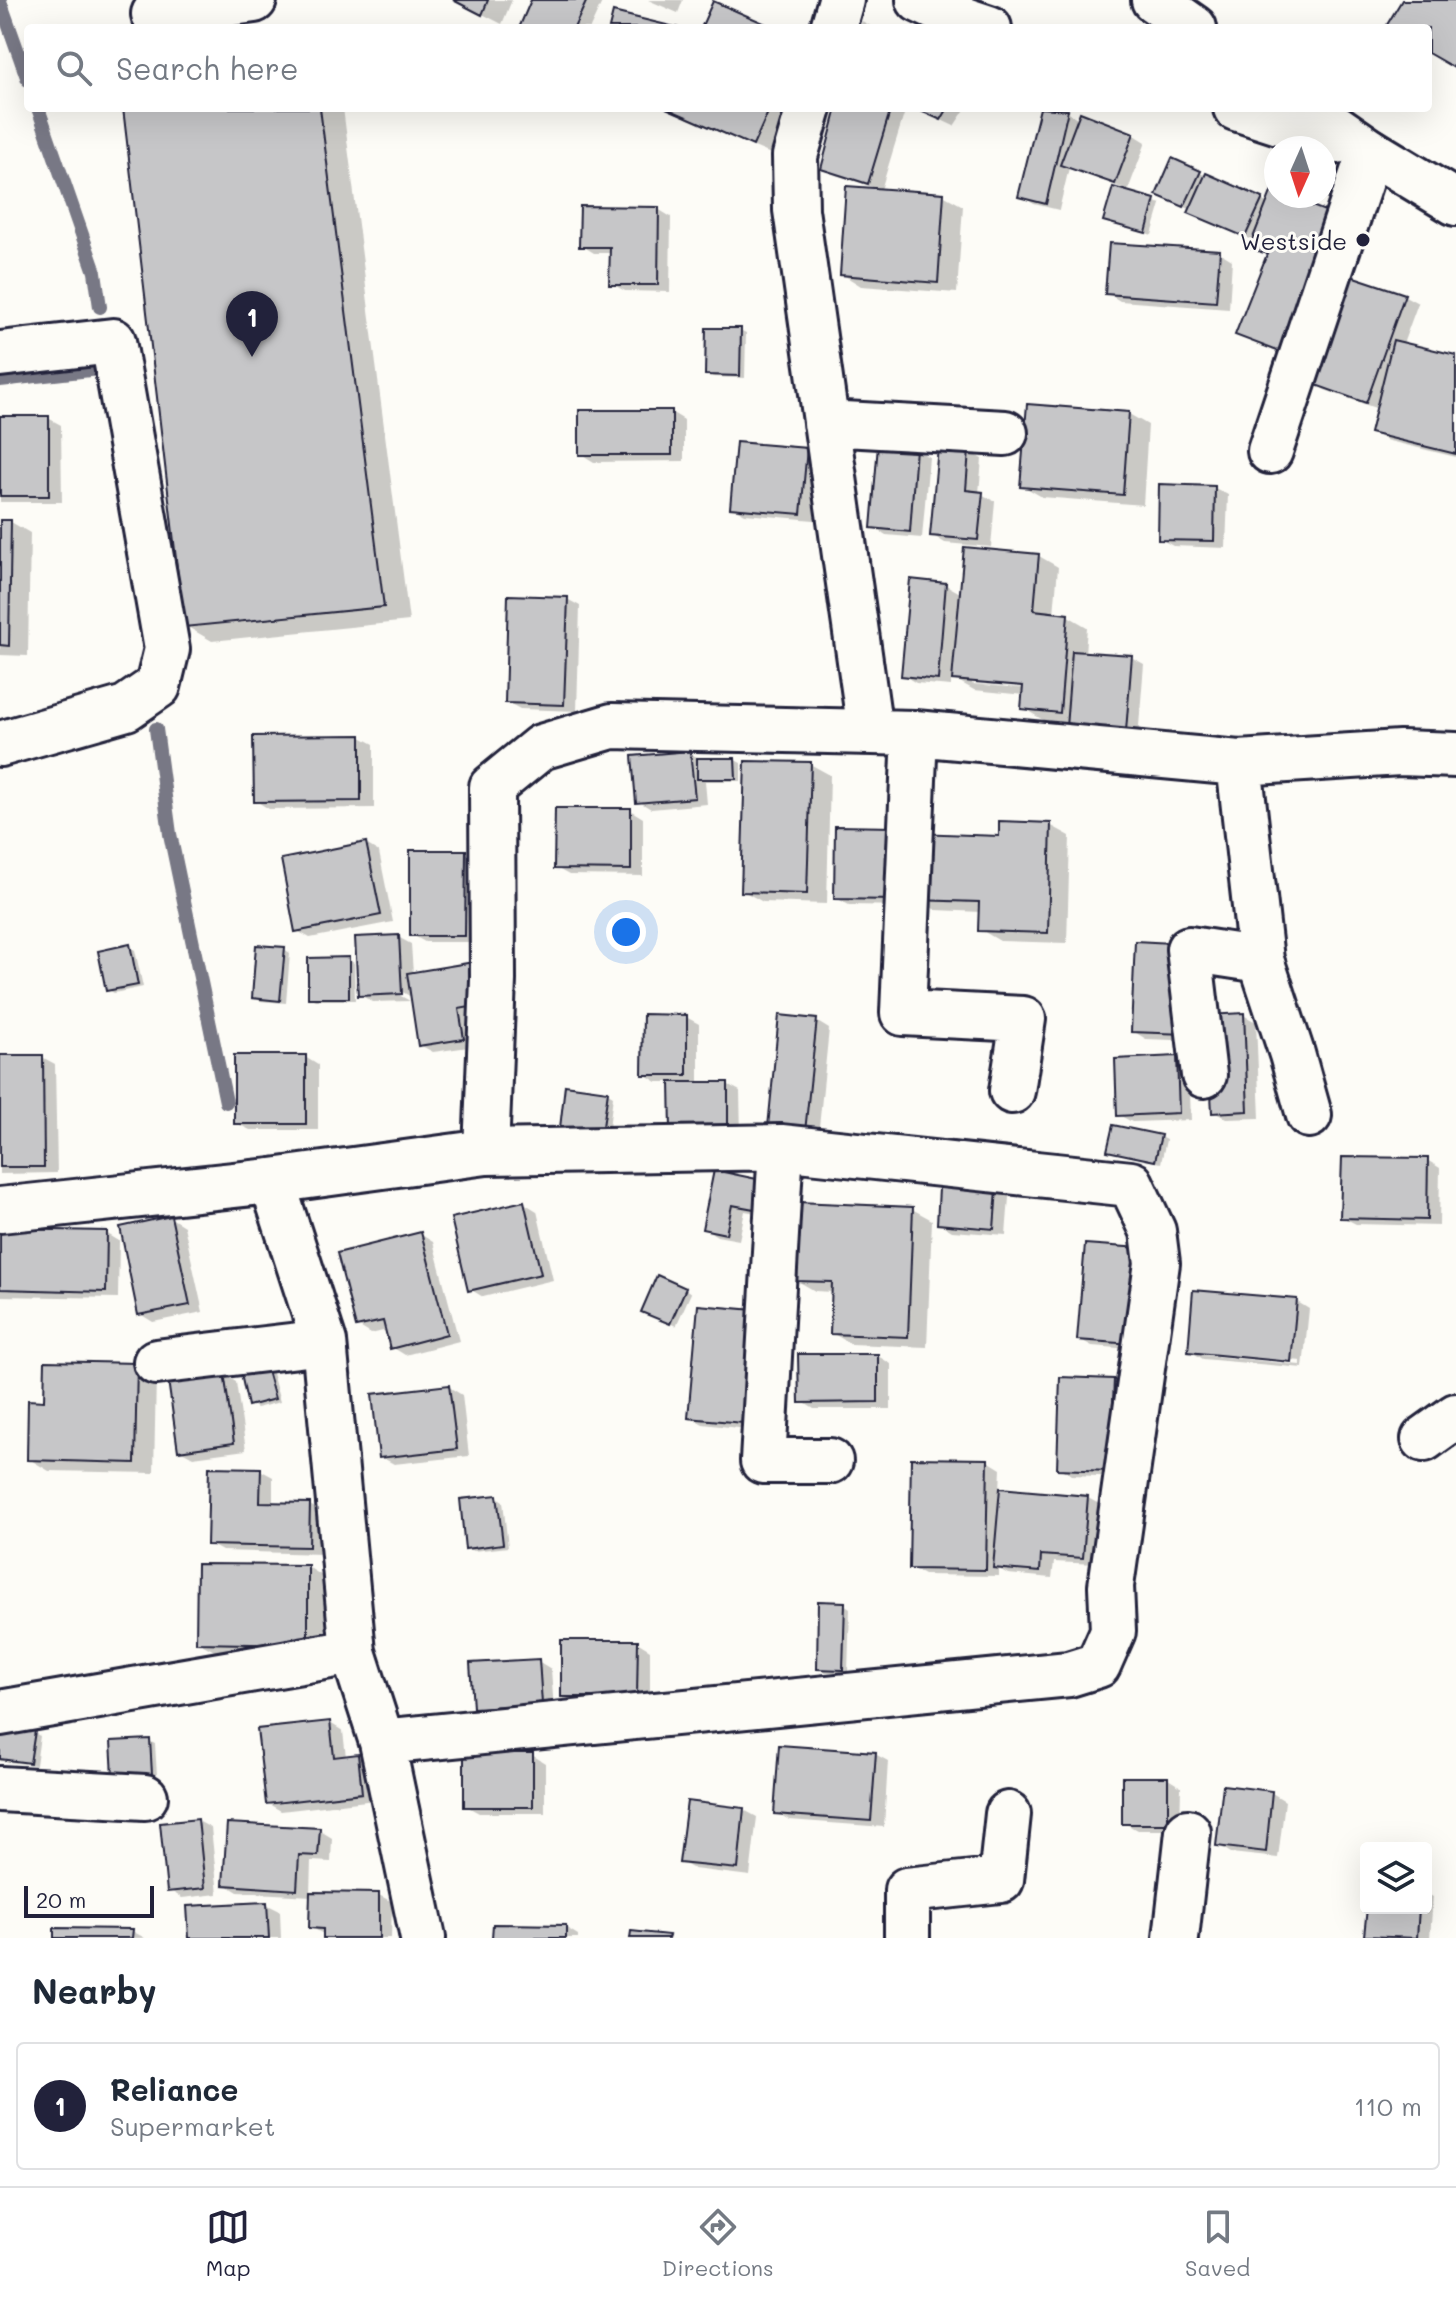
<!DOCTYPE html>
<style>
:root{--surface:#fff;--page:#f6f6f7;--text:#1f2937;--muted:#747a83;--line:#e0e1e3;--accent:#22223b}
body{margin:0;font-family:Mali,sans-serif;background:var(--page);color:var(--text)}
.controls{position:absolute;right:24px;bottom:24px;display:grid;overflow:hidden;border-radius:8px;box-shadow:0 8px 32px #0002}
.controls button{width:72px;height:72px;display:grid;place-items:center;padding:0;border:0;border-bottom:2px solid var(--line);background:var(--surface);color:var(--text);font:40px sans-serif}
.compass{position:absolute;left:1264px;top:136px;width:72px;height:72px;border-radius:50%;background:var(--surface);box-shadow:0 8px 32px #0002;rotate:183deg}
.scale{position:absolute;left:24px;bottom:20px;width:130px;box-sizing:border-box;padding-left:8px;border:4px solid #22223b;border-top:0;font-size:22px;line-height:28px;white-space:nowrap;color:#22223b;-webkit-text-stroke:6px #fdfcf7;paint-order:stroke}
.you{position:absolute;left:626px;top:932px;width:28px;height:28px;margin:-20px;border:6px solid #fff;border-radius:50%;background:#1a73e8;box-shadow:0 0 0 12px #1a73e833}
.badge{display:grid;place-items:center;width:52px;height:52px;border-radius:50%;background:var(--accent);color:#fff;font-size:26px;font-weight:700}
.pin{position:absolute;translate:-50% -66px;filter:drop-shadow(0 2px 4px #0008)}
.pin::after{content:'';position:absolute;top:42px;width:28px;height:24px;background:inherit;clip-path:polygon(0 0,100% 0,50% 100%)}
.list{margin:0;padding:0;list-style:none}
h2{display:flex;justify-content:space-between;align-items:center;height:104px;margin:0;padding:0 32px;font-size:34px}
h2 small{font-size:26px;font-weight:400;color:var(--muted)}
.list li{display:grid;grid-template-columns:52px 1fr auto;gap:24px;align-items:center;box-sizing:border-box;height:128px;margin:0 16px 16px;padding:0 16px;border:2px solid var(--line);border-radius:8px}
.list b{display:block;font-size:30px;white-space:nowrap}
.list p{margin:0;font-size:26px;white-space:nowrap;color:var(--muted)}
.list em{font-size:26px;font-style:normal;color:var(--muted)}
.icon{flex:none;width:44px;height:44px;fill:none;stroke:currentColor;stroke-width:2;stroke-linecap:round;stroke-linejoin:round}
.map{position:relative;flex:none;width:1456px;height:1938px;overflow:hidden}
.search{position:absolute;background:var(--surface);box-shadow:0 8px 32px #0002;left:24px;right:24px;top:24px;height:88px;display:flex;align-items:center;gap:20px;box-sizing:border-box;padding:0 28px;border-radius:8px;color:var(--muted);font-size:30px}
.sheet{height:248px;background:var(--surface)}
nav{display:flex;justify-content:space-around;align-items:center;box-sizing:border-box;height:112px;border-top:2px solid var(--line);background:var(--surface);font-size:22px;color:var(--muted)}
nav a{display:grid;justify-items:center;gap:4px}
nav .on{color:var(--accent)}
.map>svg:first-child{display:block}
</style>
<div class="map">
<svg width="1456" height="1938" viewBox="0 0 1456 1938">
<rect width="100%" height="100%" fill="#fdfcf7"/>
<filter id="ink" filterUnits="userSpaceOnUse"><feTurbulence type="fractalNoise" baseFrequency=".0125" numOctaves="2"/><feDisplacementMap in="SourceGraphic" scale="16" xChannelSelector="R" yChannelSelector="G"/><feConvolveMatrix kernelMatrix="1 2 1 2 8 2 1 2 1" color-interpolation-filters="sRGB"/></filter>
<g filter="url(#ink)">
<path fill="#0003" fill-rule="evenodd" d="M455,0H512L502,24Z
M533,0H603L590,28H521Z
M648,0H683L678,13Z
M862,21L874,28H860Z
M125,108H343L409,621L212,641L186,626Z
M669,108H794L773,155L688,119Z
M839,108H906L881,190L943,195L963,206L957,293L861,286L842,274L879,189L836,175L823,168Z
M916,108H966L954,126Z
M1042,108L1067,112L1079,119L1133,134L1146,142L1127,193L1161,204L1152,235L1106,220L1125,189L1069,168L1059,210L1034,204L1021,196Z
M1200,173L1269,204L1276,194V196H1281L1293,358L1251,342L1238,334L1268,256L1252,247L1254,241L1204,219L1192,210L1164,198Z
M658,209L671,217L670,292L625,291L612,284V253H594L581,245Z
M1219,252L1232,260L1229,309L1120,301L1107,293Z
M1349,277L1405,296L1418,303L1403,344L1456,357V457L1385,440L1372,432L1378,409L1325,390L1312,382Z
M740,330L746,333L745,378L713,377L707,374Z
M671,412L684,420V461L594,462L581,454Z
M1129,414L1148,425L1143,505L1042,497L1023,486Z
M0,418H48L61,425L62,502H0Z
M806,450L820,457L814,520L745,514L732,507Z
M916,450L929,457L922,538L886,535L873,527Z
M969,452L982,459L979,493L995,501L991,547L945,543L932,535Z
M1215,488L1228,495L1226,548L1173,546L1160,539Z
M0,522H11L30,533L28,656L0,655Z
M1039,556L1058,567L1054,614L1068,616L1087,627L1085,654L1131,657L1144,664L1137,751L1069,722L1043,720L1023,708L1024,695L974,690L951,677V686L916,683L903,675L912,582L946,585L962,594ZM972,680L1033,685V689L972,684Z
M567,599L580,606L577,711L520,709L507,702Z
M361,737L374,744V808L269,809L256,801Z
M689,753L703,760H735L741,763V781H705L707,804L651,809L638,801Z
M810,764L830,775L827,904L763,902L743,891Z
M630,810L643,818V876L569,875L556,868Z
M1050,825L1070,836L1067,943L1000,941L981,930V912L936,910L916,899L1000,838Z
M907,837V906L849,905L836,898Z
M366,844L379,852L393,922L310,938L297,931Z
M465,852L478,860V942H425L412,935Z
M398,937L411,944L413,974L474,964L476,1046L433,1052L420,1045L413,998L394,987L392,991L410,1001L373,1002L360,995Z
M129,946L135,950L143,987L114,993L108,990Z
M284,949L290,953L286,1003L260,1001L254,997Z
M1202,953L1199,1041L1146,1039L1133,1031Z
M348,959L354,963L355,1000H316L310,997Z
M1243,1015L1256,1022L1260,1118L1227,1119L1214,1112Z
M686,1017L699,1024V1084H727L740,1091L741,1136L673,1129L672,1082H657L644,1074Z
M816,1021L829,1029L817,1147L782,1144Z
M0,1057H42L55,1064L57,1173L0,1174Z
M305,1057L318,1065V1130H250L236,1123Z
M1176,1058L1189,1066L1191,1120L1132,1122L1119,1115Z
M608,1093L613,1096L608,1136L568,1130Z
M1160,1137L1166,1140L1161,1163L1115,1153L1109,1150Z
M1427,1160L1440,1168L1439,1226L1356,1224L1342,1217Z
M715,1172L778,1217L745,1211L739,1240L717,1236L704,1228Z
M942,1173L1010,1185L1006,1235L952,1231L939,1223Z
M524,1203L537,1211L553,1280L483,1297L470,1289Z
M912,1209L932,1220L927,1347L851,1344L832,1333L833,1292L815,1291L796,1280Z
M171,1218L184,1226L203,1312L153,1322L140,1314Z
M0,1231L106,1233L119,1241L118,1298L0,1296Z
M420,1234L433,1242L459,1341L405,1355L392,1347L387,1330L371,1334L358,1326Z
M1139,1250L1145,1350L1092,1346L1079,1339Z
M685,1289L691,1293L676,1326L649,1314Z
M1296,1301L1309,1309L1303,1368L1203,1359L1190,1351ZM1201,1351L1301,1361L1300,1365L1201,1355Z
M700,1307L756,1430L703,1424L690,1417Z
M878,1356L891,1364V1409H814L801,1401Z
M137,1365L156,1376L154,1473L49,1471L29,1459L46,1403Z
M266,1370L272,1373L280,1402L256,1408L250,1404Z
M223,1374L236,1382L246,1450L193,1457L180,1450Z
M1113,1381L1126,1389L1123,1477L1072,1475L1059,1468Z
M449,1387L462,1395L469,1456L394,1464L381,1457Z
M988,1461L1001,1469L1000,1490L1088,1498L1101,1505L1096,1564L1054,1562L1052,1578L1008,1574L999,1569V1576L924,1575L911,1568Z
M260,1470L273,1477V1504L310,1505L323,1513L322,1554L222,1551L209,1544Z
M497,1497L503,1501L508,1547L473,1551L467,1548Z
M308,1567L327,1579V1655L218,1653L198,1642Z
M844,1604L850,1608L848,1672H825L819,1668Z
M637,1642L650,1650V1704L576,1703L563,1696Z
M538,1661L551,1669L554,1710L488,1715L475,1707Z
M330,1723L343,1731L346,1757L358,1756L371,1763L375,1800L281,1811L267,1803Z
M0,1729L34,1733L40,1736L36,1765L0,1761Z
M149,1741L155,1744L157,1776L121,1778Z
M875,1754L888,1761L884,1827L789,1820L776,1812Z
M532,1755L545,1763V1813H479L466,1806Z
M1168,1779L1181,1787L1180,1830H1137L1124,1823Z
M1272,1793L1285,1801L1278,1858L1231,1853L1218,1845Z
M744,1810L757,1817L750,1876L694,1869L681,1862Z
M198,1821L211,1828L218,1894L182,1898L169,1890Z
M319,1830L332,1838L331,1862L311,1861L310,1894L379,1895L392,1902L391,1938H325V1935L311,1927L312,1896L238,1892L225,1884Z
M1426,1893L1433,1897L1430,1938H1371L1366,1935L1369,1908H1426Z
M266,1904L280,1911L281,1938H191Z
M565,1927L578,1935V1938H494Z
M132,1931L145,1938H56Z"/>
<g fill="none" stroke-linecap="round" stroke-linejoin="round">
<path stroke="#787885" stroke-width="14" d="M0,1L28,80
M38,108L95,272L100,307
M0,380L108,368
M156,729L170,834L226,1102"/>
</g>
<path fill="#c6c6c8" stroke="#22223b" stroke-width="2" d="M453,0H488L482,15Z
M531,0H587L574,28H519Z
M1402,0H1456V69L1428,53V28H1385Z
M713,1L775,28H701Z
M613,12L679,28H609Z
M123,108H320L384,607L184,627Z
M666,108H770L753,146Z
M837,108H891L868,184L821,169Z
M914,108H948L941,120Z
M1040,108L1068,110L1046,204L1018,197Z
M1080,112L1134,133L1115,184L1060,165Z
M1172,158L1201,171L1184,207L1156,195Z
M1206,173L1263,198L1245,237L1188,213Z
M846,186L944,193L938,283L840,275Z
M1113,187L1155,199L1146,233L1103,221Z
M1272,190L1276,192V196H1286L1333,214L1280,352L1235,335L1267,254L1249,248Z
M580,206L659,207L658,285H609L610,247H579Z
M1109,243L1220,250L1216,302L1105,294Z
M1348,275L1405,294L1366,403L1310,383Z
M706,328H741L740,376L705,375Z
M1393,340L1456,355V454L1370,433Z
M1027,404L1129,412L1123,495L1020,487Z
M579,410H672V455H579Z
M0,416H49V496H0Z
M736,442L807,448L801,514L730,508Z
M878,445L916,448L910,532L871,528Z
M938,447L969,450L966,490L983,492L978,540L930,536Z
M1159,484L1215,486L1214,541L1158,540Z
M0,520H11L9,646L0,645Z
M964,547L1039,554L1034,610L1068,614L1060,713L1021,709L1023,686L952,680Z
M910,579L946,583L938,680L901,676Z
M508,595L568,597L564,705L505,703Z
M1072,651L1132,655L1125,744L1065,740Z
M361,735V801L254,802L253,736Z
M690,751L695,798L636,803L632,756Z
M697,758H735L736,779H697Z
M745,761L811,762L807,894L741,892Z
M555,808H631V870L554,869Z
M999,821L1051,823L1048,933L978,931L979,902L914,900L916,833L999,836Z
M835,826L895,827L894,900L834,899Z
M366,842L381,915L295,932L281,859Z
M410,850H466L465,936H410Z
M399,935L402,994L358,996L355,937Z
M1135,941L1190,944L1186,1034L1131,1032Z
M130,944L138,985L106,991L98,951Z
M256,945L285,947L280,1001L252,998Z
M349,957V998H308V958Z
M474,962L481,1005L459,1009L464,1039L418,1046L407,973Z
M1244,1013L1248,1111L1212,1113L1207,1015Z
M643,1014L687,1015V1075H642Z
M779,1015L817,1019L804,1141L767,1137Z
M0,1055H43L44,1167H0Z
M234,1055H306V1124H234Z
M1177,1056L1179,1113L1117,1116L1115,1059Z
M670,1082H728V1130H671Z
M565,1085L608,1091L602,1134L560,1128Z
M1113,1125L1161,1135L1155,1161L1107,1151Z
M1342,1157L1428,1158L1427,1220L1340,1218Z
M714,1170L771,1182L765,1211L732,1205L726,1234L702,1229Z
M940,1171L998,1175L994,1229L937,1224Z
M524,1201L541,1274L468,1291L451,1218Z
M797,1202L913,1207L908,1337L830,1334L832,1282L794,1281Z
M171,1216L190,1305L138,1315L120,1227Z
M0,1229L107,1231L106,1292L0,1289Z
M421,1232L447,1334L390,1349L383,1321L356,1327L337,1253Z
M1085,1244L1140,1248L1133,1344L1077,1340Z
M657,1275L686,1288L670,1324L641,1312Z
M1193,1290L1297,1299L1291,1362L1188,1352Z
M698,1305L754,1310L743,1423L688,1418Z
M798,1354H878V1402L799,1403Z
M45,1361L137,1363L135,1463L27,1460L28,1400L44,1401Z
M266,1367L275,1399L248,1406L241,1374Z
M224,1372L234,1443L178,1451L168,1380Z
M1060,1377L1114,1379L1110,1471L1057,1469Z
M449,1385L457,1449L379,1458L372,1394Z
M911,1458L988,1459L986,1570L909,1569Z
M209,1467L261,1468L260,1502L310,1503L309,1547L207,1545Z
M1000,1488L1088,1496L1083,1558L1041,1555L1040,1572L993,1568Z
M497,1495L503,1544L465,1549L460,1499Z
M197,1564L308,1565V1645L196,1643Z
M818,1601L845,1602L843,1670L817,1669Z
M561,1640H638L637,1697H561Z
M539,1659L542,1704L473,1708L470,1663Z
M330,1721L334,1757L358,1754L362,1793L266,1804L257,1729Z
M0,1726L35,1731L30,1763L0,1759Z
M150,1739L152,1774L113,1776L111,1741Z
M779,1745L876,1752L871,1821L774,1814Z
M464,1753H533V1807H464Z
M1122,1777H1168V1824H1122Z
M1223,1785L1272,1791L1266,1852L1216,1846Z
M687,1801L744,1808L738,1869L679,1863Z
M198,1819L205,1888L167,1892L160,1823Z
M227,1823L320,1828L318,1856L299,1855L297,1890L223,1885Z
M310,1892L379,1893V1938H323V1929L309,1928Z
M267,1902L269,1938H189L187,1906Z
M1367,1908H1419L1417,1938L1364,1936Z
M493,1924L566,1925V1938H492Z
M54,1928L133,1929L132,1938H54Z
M631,1931L669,1935L668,1938H630Z"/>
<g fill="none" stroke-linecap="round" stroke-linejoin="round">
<g stroke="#22223b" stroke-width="50">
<path id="minor" d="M154,14L254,0
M833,28L841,0
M809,108L795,156L796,210L870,731
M0,354L113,341L167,649L158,686L126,708L0,744
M826,423L1005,433
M1270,451L1370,151
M915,733L903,1013L1023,1019L1012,1091
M1239,763L1261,960L1292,1054L1309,1115
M1204,1075L1189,949L1261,960
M781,1147L763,1461H830
M272,1181L324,1342L353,1652L382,1742L423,1938
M0,1210L272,1181L486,1152L493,980L492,787L541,747L612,726L915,733L1239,763L1400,753L1456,755
M156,1362L324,1342
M1424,1439L1456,1416
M0,1713L353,1652
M382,1742L1069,1674L1098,1665L1113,1631L1111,1586L1157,1263L1153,1231L1131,1184L781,1147L486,1152
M0,1789L145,1797
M907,1938V1890L1001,1880L1008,1814
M1176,1938L1188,1832"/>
</g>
<g stroke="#22223b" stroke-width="50">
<path id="major" d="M919,0L953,16L989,28
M1154,0L1194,28
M1236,108L1337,141
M1308,108L1370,151L1456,203"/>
</g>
<use href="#minor" stroke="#fdfcf7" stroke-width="44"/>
<use href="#major" stroke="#fdfcf7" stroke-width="44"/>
</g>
</g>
<circle fill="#22223b" stroke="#fdfcf7" stroke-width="3" cx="1363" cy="240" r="8"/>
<g text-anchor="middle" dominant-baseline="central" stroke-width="6" stroke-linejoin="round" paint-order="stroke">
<g font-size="24" fill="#22223b" stroke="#fdfcf7" text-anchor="end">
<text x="1347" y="240">Westside</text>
</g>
</g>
</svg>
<div class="controls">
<button><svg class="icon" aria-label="layers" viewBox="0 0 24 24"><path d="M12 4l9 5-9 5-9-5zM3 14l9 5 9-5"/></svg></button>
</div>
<svg class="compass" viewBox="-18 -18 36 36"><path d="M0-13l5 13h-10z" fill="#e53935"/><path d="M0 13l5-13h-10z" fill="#747a83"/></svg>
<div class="scale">20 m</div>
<div class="you"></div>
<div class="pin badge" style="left:252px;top:357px">1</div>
<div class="search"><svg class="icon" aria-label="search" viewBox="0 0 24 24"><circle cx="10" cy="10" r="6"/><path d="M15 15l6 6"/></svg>Search here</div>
</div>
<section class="sheet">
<h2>Nearby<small></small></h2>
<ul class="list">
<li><span class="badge">1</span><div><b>Reliance</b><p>Supermarket</p></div><em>110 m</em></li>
</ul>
</section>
<nav>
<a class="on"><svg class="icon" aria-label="map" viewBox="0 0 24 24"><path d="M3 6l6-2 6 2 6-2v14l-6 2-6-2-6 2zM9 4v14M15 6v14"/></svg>Map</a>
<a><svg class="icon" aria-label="directions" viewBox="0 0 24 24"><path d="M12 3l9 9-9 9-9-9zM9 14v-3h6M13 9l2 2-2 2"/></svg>Directions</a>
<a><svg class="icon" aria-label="saved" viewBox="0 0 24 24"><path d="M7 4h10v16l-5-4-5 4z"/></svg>Saved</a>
</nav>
